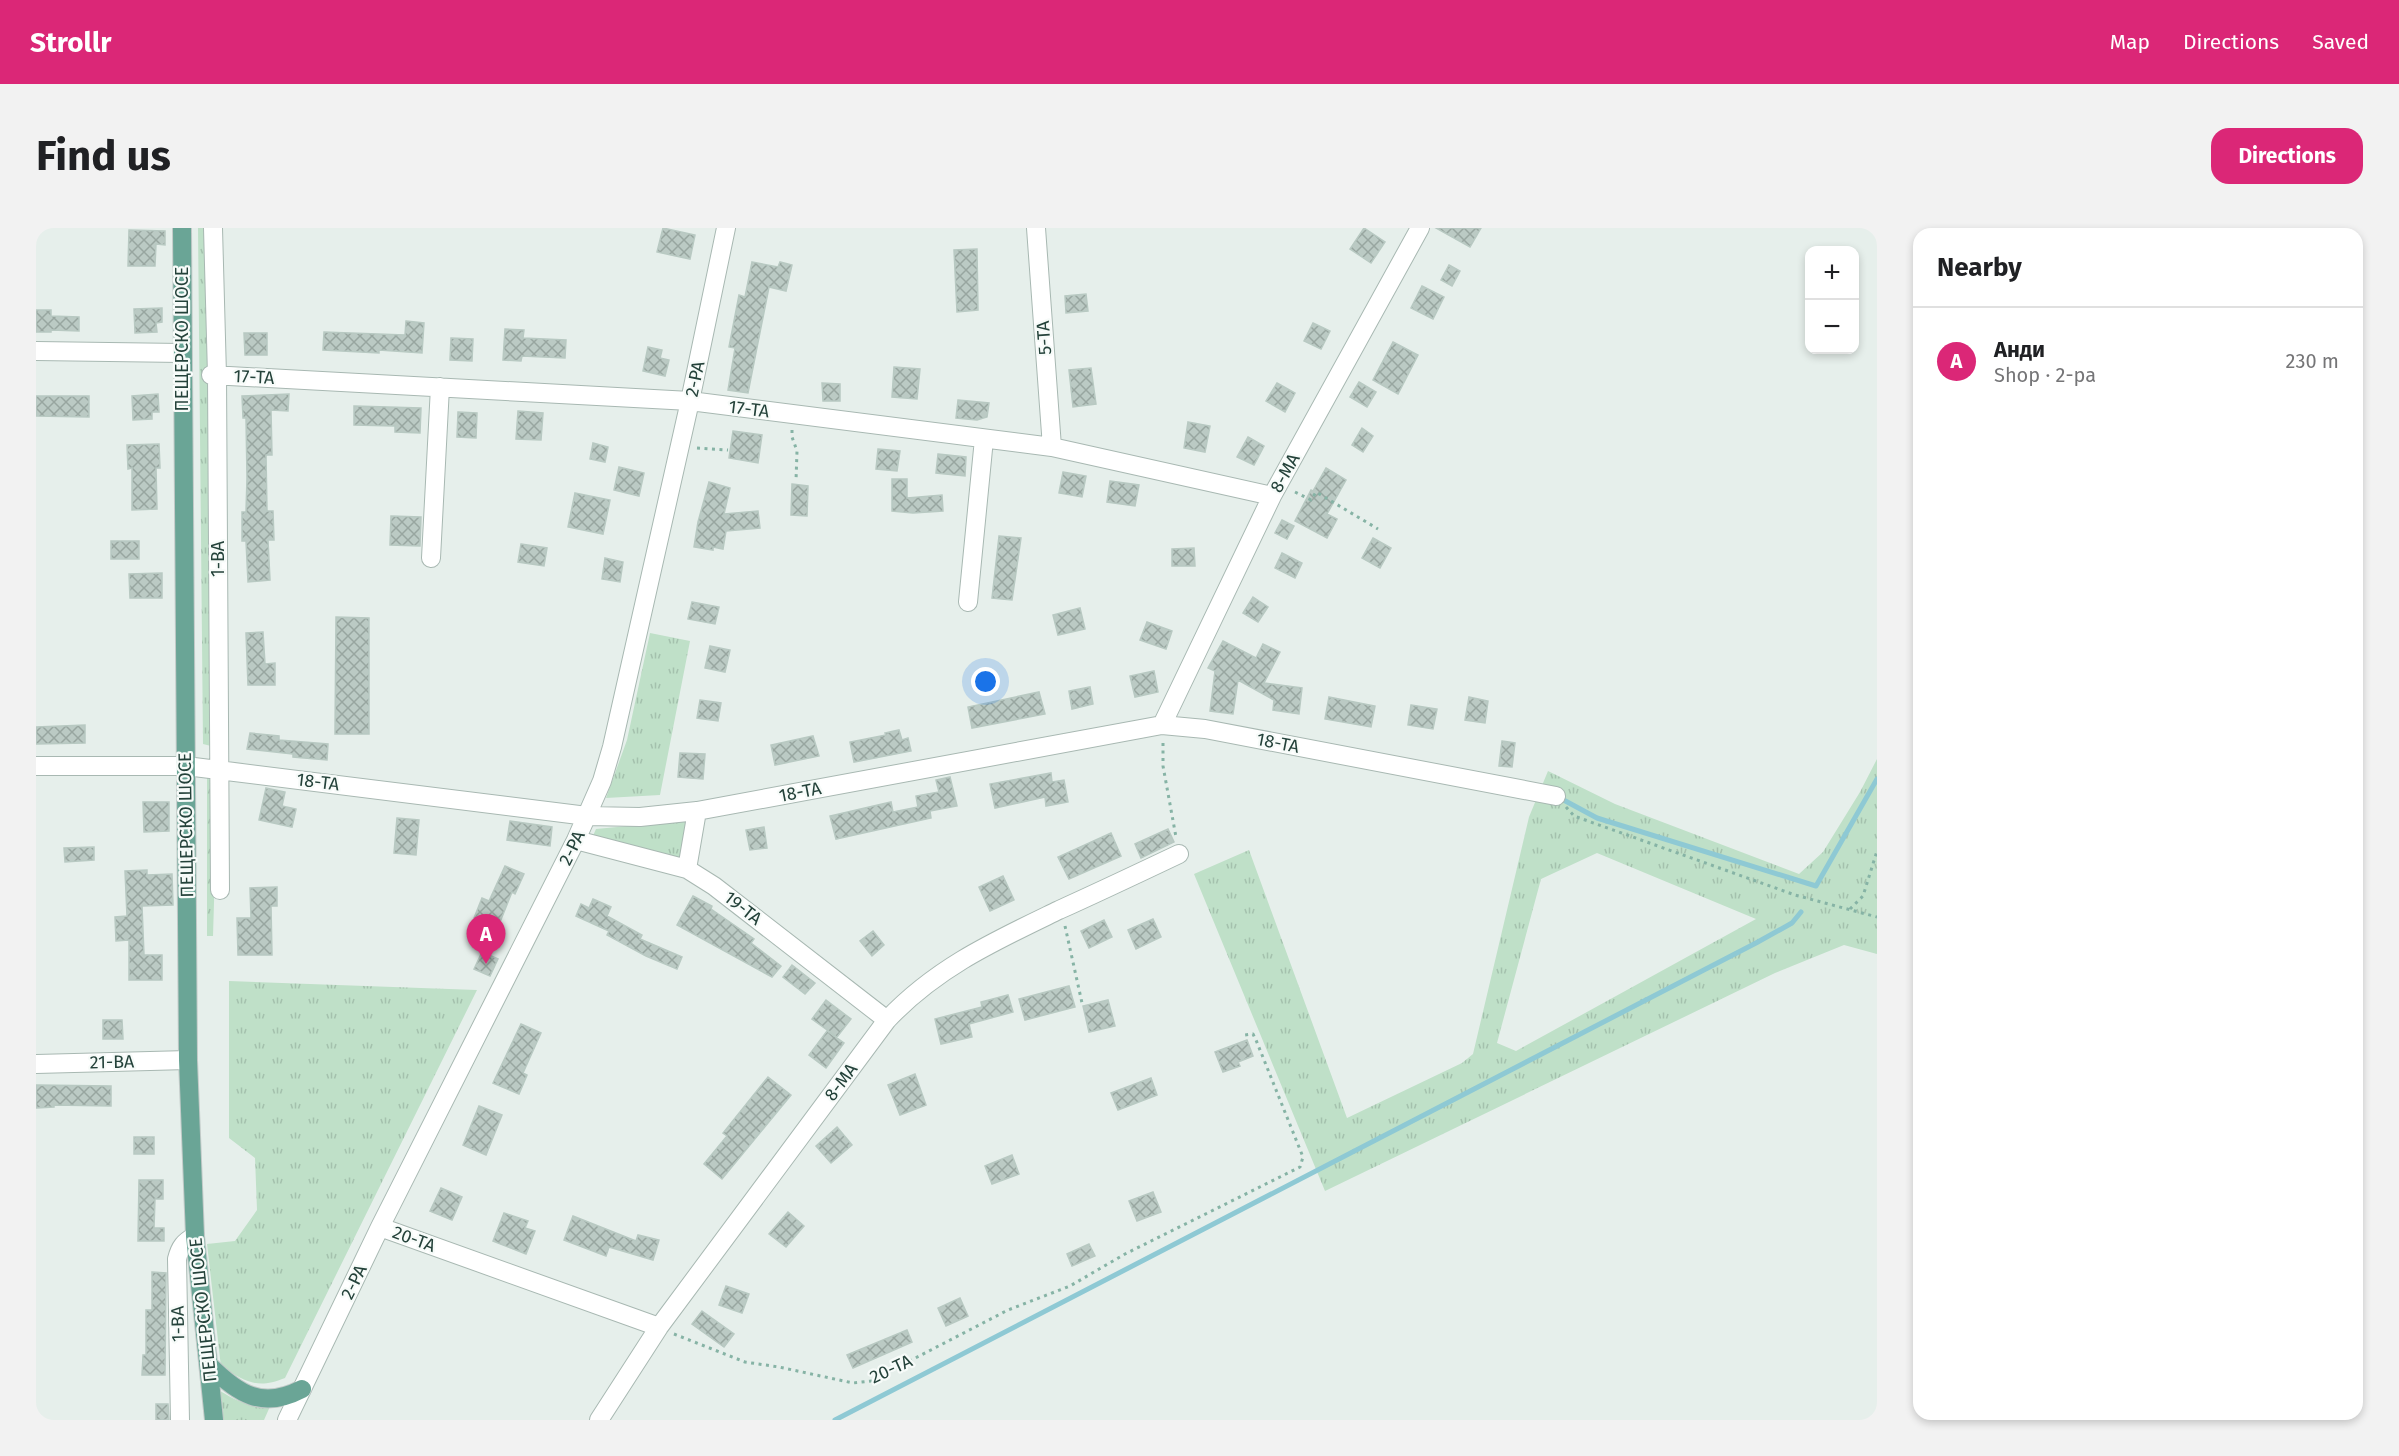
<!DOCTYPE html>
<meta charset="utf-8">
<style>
:root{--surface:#fff;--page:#f2f2f2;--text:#202124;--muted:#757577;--line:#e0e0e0;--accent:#db2777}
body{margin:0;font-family:"Fira Sans",sans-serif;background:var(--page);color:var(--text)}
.controls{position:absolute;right:18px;top:18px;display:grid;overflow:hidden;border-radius:12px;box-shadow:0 3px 9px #0003}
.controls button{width:54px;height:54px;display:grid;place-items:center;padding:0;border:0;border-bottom:2px solid var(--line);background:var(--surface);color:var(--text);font:30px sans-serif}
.you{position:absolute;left:950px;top:454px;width:21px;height:21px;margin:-15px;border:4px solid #fff;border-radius:50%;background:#1a73e8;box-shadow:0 0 0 9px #1a73e833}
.badge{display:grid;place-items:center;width:39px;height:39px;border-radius:50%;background:var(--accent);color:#fff;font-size:20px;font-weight:700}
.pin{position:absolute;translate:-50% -50px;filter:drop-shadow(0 2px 3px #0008)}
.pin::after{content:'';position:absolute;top:32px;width:21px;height:18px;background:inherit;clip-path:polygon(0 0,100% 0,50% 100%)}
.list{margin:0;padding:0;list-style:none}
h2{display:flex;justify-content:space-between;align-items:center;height:78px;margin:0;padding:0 24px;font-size:26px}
h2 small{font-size:20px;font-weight:400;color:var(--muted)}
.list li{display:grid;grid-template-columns:39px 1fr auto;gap:18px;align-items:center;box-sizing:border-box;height:108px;padding:0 24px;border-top:2px solid var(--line)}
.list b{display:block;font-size:22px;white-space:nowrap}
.list p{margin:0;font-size:20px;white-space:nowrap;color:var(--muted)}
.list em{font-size:20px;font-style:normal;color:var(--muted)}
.map{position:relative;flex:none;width:1841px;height:1192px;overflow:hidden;border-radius:18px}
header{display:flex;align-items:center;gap:36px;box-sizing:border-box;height:84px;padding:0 30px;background:var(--accent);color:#fff}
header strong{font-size:28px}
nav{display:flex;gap:33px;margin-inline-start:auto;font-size:21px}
.intro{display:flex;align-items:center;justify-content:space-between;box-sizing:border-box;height:144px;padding:0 36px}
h1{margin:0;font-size:42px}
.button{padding:15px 27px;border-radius:18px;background:var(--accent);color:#fff;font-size:21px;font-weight:700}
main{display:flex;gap:36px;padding:0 36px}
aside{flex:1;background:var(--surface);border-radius:18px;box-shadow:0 3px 9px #0003}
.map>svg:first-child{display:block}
</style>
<header>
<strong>Strollr</strong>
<nav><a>Map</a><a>Directions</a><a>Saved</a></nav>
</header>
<div class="intro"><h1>Find us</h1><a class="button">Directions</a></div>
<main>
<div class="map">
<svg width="1841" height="1192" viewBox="0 0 1841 1192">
<defs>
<pattern id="grass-tufts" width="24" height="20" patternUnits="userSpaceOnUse" patternTransform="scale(1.5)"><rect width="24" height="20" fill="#bfe0c8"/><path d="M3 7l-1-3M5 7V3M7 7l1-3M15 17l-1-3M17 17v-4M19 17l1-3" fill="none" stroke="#a4c1ad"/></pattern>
<pattern id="building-cross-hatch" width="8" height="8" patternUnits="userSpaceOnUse" patternTransform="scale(1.5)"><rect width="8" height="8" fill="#bbcac4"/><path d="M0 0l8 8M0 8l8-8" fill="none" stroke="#98a6a0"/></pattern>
</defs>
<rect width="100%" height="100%" fill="#e6efeb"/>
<path fill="url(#grass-tufts)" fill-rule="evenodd" d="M162,0H174L175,518L167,516Z
M614,405L654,413L624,567L570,570L591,512Z
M1841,531V726L1808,717L1739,745L1289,963L1158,646L1213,622L1311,890L1426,835L1437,826L1493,589L1512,543L1579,576L1763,646L1787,624L1824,564ZM1561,625L1720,691L1480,823L1461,815L1505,651Z
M171,540L182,542L177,708H171Z
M655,592L648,631L556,610L560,601Z
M193,753L441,762L249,1150C220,1162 210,1153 185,1139L171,1016L199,1013L221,982L219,930L193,910Z
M184,1163C203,1174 213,1180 236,1174L228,1192H187Z"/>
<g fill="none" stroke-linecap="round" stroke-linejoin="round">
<path stroke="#8ec9d4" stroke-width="5" d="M1522,569L1561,590L1780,658L1841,551
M799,1192L1720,715L1756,695L1765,684"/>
</g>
<path fill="url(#building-cross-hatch)" stroke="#b8c9c2" stroke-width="1.5" d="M627,0L659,7L654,31L621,24Z
M1328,0L1349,14L1335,35L1314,21Z
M1400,0H1445L1434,19Z
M93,2L129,3V17L120,16L119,38H92Z
M941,21L942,82L921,84L918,22Z
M716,34L742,39L744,34L756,37L750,63L733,59L712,165L692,162L699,120L693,119L703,67L709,69Z
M1413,37L1424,43L1416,58L1405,52Z
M1386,58L1408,69L1397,91L1375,80Z
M1050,66L1052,83L1030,85L1029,68Z
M126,80V94L120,95L121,104L99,105L98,81Z
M0,82H15V88L43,89V103L15,102V104H0Z
M370,93L388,95L386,125L343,122V125L287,122L288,104L369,107Z
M1277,95L1294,103L1285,121L1268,113Z
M469,101L488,102L487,110L530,112L529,130L486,128L485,133L467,132Z
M208,105H231V127H209Z
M415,110L437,111L436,133L414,132Z
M1357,114L1382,127L1362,166L1337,152Z
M612,119L626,122L624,130L633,132L629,148L607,143Z
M858,139L884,141L881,171L856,169Z
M1055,140L1060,176L1037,179L1033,142Z
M1323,154L1340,164L1331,179L1314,169Z
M786,155L804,156V173H787Z
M1241,155L1259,165L1249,184L1230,173Z
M122,166L123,184H116V191L97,192L96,168Z
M253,166L252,183L235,182L236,227H230L231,283H237L238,312H232L234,352L212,354L210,313H206V284H210L211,250L210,190H207L206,168Z
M0,168H53V189L0,188Z
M922,172L953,175L951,189L941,192L920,190Z
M318,178L385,180L384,205L359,204V198L318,197Z
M482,183L507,185L505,212L480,211Z
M422,184L441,185L440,210L421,209Z
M1152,194L1174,198L1169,224L1148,220Z
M1326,200L1337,208L1327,224L1316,217Z
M697,203L726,207L722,235L693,230Z
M1212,209L1228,218L1218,237L1201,229Z
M557,215L572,219L569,234L554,231Z
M123,216L124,240H120L121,281L96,282V240L92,241L91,217Z
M842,221L864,223L861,243L840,241Z
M902,226L930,229L929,248L900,245Z
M583,239L608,245L603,268L578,262Z
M1290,240L1310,252L1291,286L1301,291L1291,310L1259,293L1275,262L1277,263Z
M1027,244L1050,248L1046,269L1023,265Z
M856,251H871V270L906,267L907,283L877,285L856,283Z
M1074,253L1103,257L1099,278L1071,274Z
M673,254L694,260L688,286L722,283L724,300L690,303L687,321L677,319V322L658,319L662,294Z
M756,256L772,258L771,288L755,287Z
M539,265L574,272L567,306L532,299Z
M355,288L385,289L384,318L354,317Z
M1246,292L1258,298L1251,311L1239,305Z
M963,308L985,310L976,372L956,370Z
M1337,310L1355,320L1344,340L1326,330Z
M75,313H103V331H75Z
M485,316L511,320L508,338L482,334Z
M1158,320L1159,338H1136V321Z
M1246,325L1266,335L1259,350L1239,340Z
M569,330L587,334L584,354L566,351Z
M126,345V370H94L93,346Z
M1217,369L1232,379L1222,394L1207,385Z
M656,374L683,379L679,396L652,391Z
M1044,380L1049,401L1022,407L1017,387Z
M300,389L333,390V506H299Z
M1111,394L1136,403L1130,421L1104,412Z
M227,404L229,436L239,435V457H212L210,405Z
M1187,413L1220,430L1227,416L1244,424L1228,455L1266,460L1263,486L1237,482L1238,472L1202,452L1197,486L1174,483L1179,443L1172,440Z
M674,418L694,422L689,444L669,440Z
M1118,443L1122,464L1099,469L1094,448Z
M1054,459L1057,476L1036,481L1033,463Z
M1003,464L1009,486L936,500L932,479Z
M1293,469L1339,478L1335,499L1289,491Z
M1433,469L1452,473L1449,495L1429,492Z
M664,472L685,475L682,493L661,490Z
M1375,477L1401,481L1397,501L1372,497Z
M49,497V515L0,516V499Z
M863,502L866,512L872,510L875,523L818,534L814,514L850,507L849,505Z
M214,505L243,508V512L292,516L291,532L257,529V526L211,521Z
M777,508L783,528L739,537L735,517Z
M1466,513L1479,515L1476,539L1463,538Z
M644,525L669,526L667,551L642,549Z
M1015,545L1016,554L1028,552L1032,574L1010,578L1009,569L959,580L954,556Z
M914,549L921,578L894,583L895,590L800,611L794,588L855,574L857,584L882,579L880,568L903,564L900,552Z
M230,560L249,564L246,578L260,581L256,599L223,592Z
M107,574H133V603L108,604Z
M361,590L383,592L380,627L358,625Z
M474,593L516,599L514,618L471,612Z
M728,599L731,620L714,622L710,602Z
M1132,601L1138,614L1105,630L1099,616Z
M1075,605L1085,628L1033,651L1022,629Z
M58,619V632L29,634L28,620Z
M469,638L488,646L479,666L476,664L462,699L438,690L446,670L453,673Z
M111,642V647L136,646L137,677L106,678L108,727H126V752H93V712L80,713L79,689L91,688L89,643Z
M967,648L978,672L954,683L943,659Z
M241,659V678H235L236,727H202L201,690H215L214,660Z
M657,668L676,678L675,681L718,711L715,715L745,738L736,749L641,697Z
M557,671L575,679L571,688L606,707L604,711L646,729L641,741L610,728L571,707L573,703L540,688L545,676L553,680Z
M1117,691L1125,709L1100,721L1092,702Z
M1068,692L1076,709L1053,720L1045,703Z
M837,703L848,717L836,728L824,713Z
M446,724L462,731L454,748L438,741Z
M756,737L779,755L769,766L747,749Z
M1033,758L1039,779L989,792L983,771Z
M972,767L977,784L933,796L936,809L905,816L899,791L946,779L945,774Z
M790,772L815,791L801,809L776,791Z
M1072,772L1079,798L1053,804L1047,778Z
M67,792H86L87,811H67Z
M485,796L505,805L487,845L491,847L483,866L457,855Z
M791,803L808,815L790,840L773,827Z
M1211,812L1217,828L1202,834L1204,838L1187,844L1179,824Z
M879,846L890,877L864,887L852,857Z
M732,849L755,867L686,951L668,936L691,908L687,905Z
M1115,850L1121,867L1082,882L1075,865Z
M0,857L75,858V878L18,877V879L0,880Z
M443,878L466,887L450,927L427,917Z
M801,899L816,917L795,935L780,918Z
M98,909H118V926H98Z
M976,927L983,946L956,956L949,938Z
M103,952H127V971H119L118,1000H128V1013H102Z
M405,960L426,969L416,992L394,983Z
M1117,964L1125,984L1101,993L1093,973Z
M752,984L768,998L750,1019L733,1006Z
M468,985L492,993L489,1000L499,1003L490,1026L457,1013Z
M537,988L600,1013L602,1007L623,1012L617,1032L573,1019L570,1028L528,1012Z
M1053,1016L1059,1028L1036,1038L1031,1026Z
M116,1044L130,1045L129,1147H106L107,1127H110V1082H116Z
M690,1058L713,1066L706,1085L683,1077Z
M924,1070L932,1088L910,1098L902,1080Z
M666,1083L698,1106L688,1119L656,1096Z
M871,1102L876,1114L817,1140L811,1127Z
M120,1176H132L133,1192H120Z"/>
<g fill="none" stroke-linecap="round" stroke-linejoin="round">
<g stroke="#a8b8b2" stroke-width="20">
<path id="minor" d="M177,0L181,147L184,662
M1000,0L1016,219
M0,123L146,125
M175,147L654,173L1016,219L1236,268
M395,330L404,159
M932,374L948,211
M1126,497L1236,268L1384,0
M0,538H150L551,588L604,589L661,583L1126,497L1169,501L1520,568
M540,612L651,641L678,658L851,792
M651,641L661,583
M0,836L152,832
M344,999L623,1099
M144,1192L141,1031C144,1019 148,1014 159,1008
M251,1192L344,999L540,612L566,553L576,519L654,173L690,0
M563,1192L623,1099L851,792C901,739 959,713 1023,682C1063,664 1103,645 1143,626"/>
</g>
<g stroke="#c2cac8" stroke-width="20">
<path id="major" d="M146,0L152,832L159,1008L178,1192
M173,1137C202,1166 226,1182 266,1161"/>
</g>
<path stroke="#86b3a5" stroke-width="3" stroke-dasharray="3 4.5" stroke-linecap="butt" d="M756,202V209L761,223L760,253
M661,220L692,222
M1259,264L1275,272L1280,264L1342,301
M1127,515V538L1140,609
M1530,579L1538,588L1759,667L1841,689
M1814,681L1827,668L1841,623
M1029,698L1046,775
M638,1106L709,1134L743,1139L817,1155L835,1153L972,1082L1034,1058L1089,1026L1264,939L1267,929L1220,812L1217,806L1209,807"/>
<use href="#minor" stroke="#fff" stroke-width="18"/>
<use href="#major" stroke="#6aa596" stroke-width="18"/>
</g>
<g text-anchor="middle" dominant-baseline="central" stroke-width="4.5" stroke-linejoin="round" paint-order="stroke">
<g font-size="18" fill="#24423a" stroke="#f7fbf9">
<text transform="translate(1008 110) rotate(-94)">5-ТА</text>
<text transform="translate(146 111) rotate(-90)">ПЕЩЕРСКО ШОСЕ</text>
<text transform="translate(218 149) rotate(3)">17-ТА</text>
<text transform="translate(659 151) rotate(-78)">2-РА</text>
<text transform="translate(713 181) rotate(7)">17-ТА</text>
<text transform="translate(1249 245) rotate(-61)">8-МА</text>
<text transform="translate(182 331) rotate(-90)">1-ВА</text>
<text transform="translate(1242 515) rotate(11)">18-ТА</text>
<text transform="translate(282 554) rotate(7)">18-ТА</text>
<text transform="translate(764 564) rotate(-11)">18-ТА</text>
<text transform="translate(150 597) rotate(-91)">ПЕЩЕРСКО ШОСЕ</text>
<text transform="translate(536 620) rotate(-64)">2-РА</text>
<text transform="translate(707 680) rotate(38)">19-ТА</text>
<text transform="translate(76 834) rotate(-1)">21-ВА</text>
<text transform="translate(805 854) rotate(-53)">8-МА</text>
<text transform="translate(378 1011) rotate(20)">20-ТА</text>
<text transform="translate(318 1054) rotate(-64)">2-РА</text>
<text transform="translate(167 1082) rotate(-96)">ПЕЩЕРСКО ШОСЕ</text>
<text transform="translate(142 1096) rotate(-91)">1-ВА</text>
<text transform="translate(855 1141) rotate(-25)">20-ТА</text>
</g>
</g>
</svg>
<div class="controls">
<button>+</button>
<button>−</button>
</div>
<div class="you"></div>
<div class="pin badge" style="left:450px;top:736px">A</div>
</div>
<aside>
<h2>Nearby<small></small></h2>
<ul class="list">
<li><span class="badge">A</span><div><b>Анди</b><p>Shop · 2-ра</p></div><em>230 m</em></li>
</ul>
</aside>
</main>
